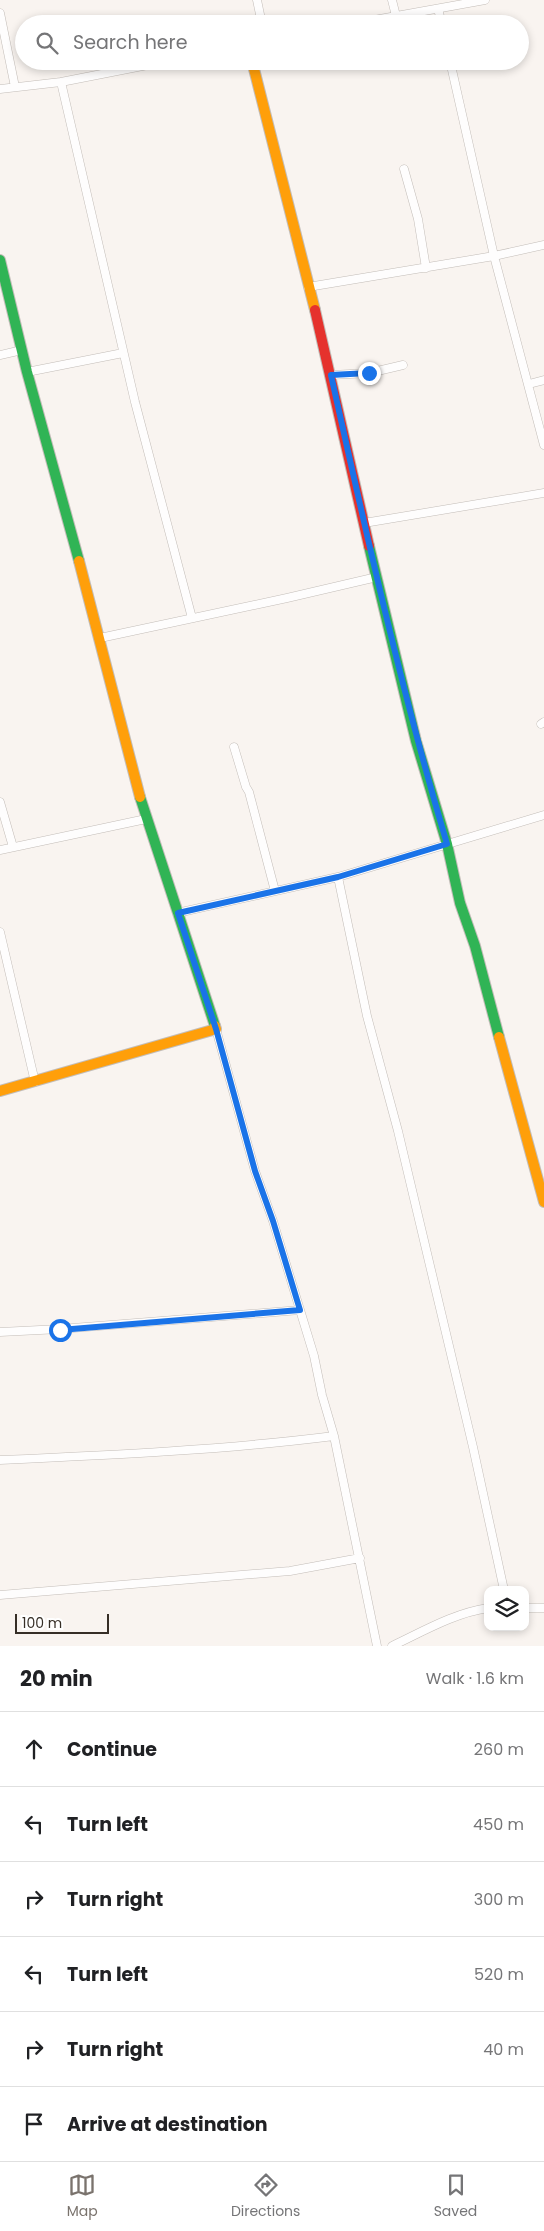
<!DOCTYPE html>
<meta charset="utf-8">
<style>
:root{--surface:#fff;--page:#f6f6f6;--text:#202124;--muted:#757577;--line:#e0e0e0;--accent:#7a736d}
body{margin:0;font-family:Poppins,sans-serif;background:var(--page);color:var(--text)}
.controls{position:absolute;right:15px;bottom:15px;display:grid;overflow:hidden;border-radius:10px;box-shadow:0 2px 8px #0003}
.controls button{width:45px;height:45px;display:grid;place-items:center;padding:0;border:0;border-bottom:1px solid var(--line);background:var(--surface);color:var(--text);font:25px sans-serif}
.scale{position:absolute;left:15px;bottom:12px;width:94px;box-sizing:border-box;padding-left:5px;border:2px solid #362e26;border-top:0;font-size:14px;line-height:18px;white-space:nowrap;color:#362e26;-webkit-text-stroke:4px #fff;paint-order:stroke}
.stop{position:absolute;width:15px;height:15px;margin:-11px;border:4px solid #1a73e8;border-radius:50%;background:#fff}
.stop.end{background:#1a73e8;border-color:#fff;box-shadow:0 1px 5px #0008}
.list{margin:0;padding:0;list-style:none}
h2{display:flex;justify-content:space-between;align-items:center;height:65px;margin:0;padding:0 20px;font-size:21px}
h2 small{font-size:16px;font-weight:400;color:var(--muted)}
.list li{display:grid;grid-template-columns:32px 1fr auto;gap:15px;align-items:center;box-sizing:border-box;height:75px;padding:0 20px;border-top:1px solid var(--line)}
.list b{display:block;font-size:19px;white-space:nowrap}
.list em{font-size:16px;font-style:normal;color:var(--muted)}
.icon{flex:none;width:28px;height:28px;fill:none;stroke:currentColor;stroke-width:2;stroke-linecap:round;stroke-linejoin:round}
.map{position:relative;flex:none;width:544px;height:1646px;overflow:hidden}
.search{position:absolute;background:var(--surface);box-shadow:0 2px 8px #0003;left:15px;right:15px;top:15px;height:55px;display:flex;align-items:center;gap:12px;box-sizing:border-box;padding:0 18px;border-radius:28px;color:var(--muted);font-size:19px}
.sheet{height:515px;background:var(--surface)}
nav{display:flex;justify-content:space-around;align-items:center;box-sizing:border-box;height:70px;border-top:1px solid var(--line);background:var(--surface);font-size:14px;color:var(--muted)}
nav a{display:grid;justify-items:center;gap:2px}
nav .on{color:var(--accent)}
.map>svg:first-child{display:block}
</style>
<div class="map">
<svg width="544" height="1646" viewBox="0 0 544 1646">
<rect width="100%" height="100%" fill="#f9f4f0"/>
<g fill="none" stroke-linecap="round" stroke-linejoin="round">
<g stroke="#c3bdb8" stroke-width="9">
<path id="street" d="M257,0L262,24
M392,0L396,16
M438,9L442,24
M0,13L15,87
M352,24L485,0
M450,61L494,256L544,445
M61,82L135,402L192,618
M0,89L61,82L168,61
M404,169L418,219L426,268
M308,287L494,256L544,245
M0,355L22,350
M27,372L123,353
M331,375L369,373L403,365
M529,384L544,380
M364,523L544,493
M100,638L287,598L377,577
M541,724L544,722
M234,747L246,787L249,792L275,891
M0,802L13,847
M0,850L146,819
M338,877L367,1016L398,1131L473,1447L504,1590
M177,913L338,877L544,815
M0,932L35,1082
M216,1029L255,1171L273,1221L314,1356L322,1395L334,1436L377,1646
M0,1332L60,1329L300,1310
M0,1460C112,1455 223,1450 334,1436
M0,1595L290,1571L360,1558
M525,1608H544
M392,1646C422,1632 454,1613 488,1608"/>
</g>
<g stroke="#c3bdb8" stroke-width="12">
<path id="fast" d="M0,260L27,372L79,561
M369,546L416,741L447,844L460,903L475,946L499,1037
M140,797L215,1026"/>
</g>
<g stroke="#c3bdb8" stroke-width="12">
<path id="slow" d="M252,61L315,310
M79,561L140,797
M499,1037L544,1202
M0,1091L216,1029L215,1026"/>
</g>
<g stroke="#c3bdb8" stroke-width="12">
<path id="jam" d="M315,310L369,546"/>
</g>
<use href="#street" stroke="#fefdfd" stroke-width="8"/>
<use href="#fast" stroke="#30b455" stroke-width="10"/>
<use href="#slow" stroke="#ff9f0a" stroke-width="10"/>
<use href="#jam" stroke="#e5322d" stroke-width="10"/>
</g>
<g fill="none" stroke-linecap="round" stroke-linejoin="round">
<path stroke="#1a73e8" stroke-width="6" d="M60,1330L300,1310L273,1221L255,1171L216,1029L178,913L338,877L447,844C401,689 366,533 331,375L369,373"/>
</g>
</svg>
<div class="controls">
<button><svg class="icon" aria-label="layers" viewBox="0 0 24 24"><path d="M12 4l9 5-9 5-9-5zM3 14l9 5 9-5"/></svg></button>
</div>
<div class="scale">100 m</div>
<div class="stop" style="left:60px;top:1330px"></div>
<div class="stop end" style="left:369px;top:373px"></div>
<div class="search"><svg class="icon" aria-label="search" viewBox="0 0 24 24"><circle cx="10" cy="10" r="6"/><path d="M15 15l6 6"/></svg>Search here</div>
</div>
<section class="sheet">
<h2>20 min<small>Walk · 1.6 km</small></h2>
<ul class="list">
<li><svg class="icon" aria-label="ahead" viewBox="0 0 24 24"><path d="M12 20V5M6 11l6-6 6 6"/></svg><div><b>Continue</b></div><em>260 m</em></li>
<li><svg class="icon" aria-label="left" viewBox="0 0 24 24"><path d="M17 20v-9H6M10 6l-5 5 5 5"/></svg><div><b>Turn left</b></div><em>450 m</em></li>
<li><svg class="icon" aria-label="right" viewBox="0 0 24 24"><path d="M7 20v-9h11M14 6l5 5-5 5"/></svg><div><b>Turn right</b></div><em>300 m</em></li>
<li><svg class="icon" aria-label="left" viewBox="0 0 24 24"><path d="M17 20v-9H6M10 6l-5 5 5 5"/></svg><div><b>Turn left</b></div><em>520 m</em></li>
<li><svg class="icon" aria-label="right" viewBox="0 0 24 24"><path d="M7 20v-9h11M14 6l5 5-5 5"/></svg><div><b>Turn right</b></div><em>40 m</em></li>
<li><svg class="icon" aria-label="arrive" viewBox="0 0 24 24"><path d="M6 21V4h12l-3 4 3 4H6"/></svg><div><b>Arrive at destination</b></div></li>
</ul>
</section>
<nav>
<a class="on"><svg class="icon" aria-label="map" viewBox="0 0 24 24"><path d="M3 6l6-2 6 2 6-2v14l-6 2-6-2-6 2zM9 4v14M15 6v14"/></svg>Map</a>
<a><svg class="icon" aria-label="directions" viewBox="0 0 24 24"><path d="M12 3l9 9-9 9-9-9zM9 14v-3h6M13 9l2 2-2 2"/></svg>Directions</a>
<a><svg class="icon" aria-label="saved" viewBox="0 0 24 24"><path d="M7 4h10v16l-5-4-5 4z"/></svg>Saved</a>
</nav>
